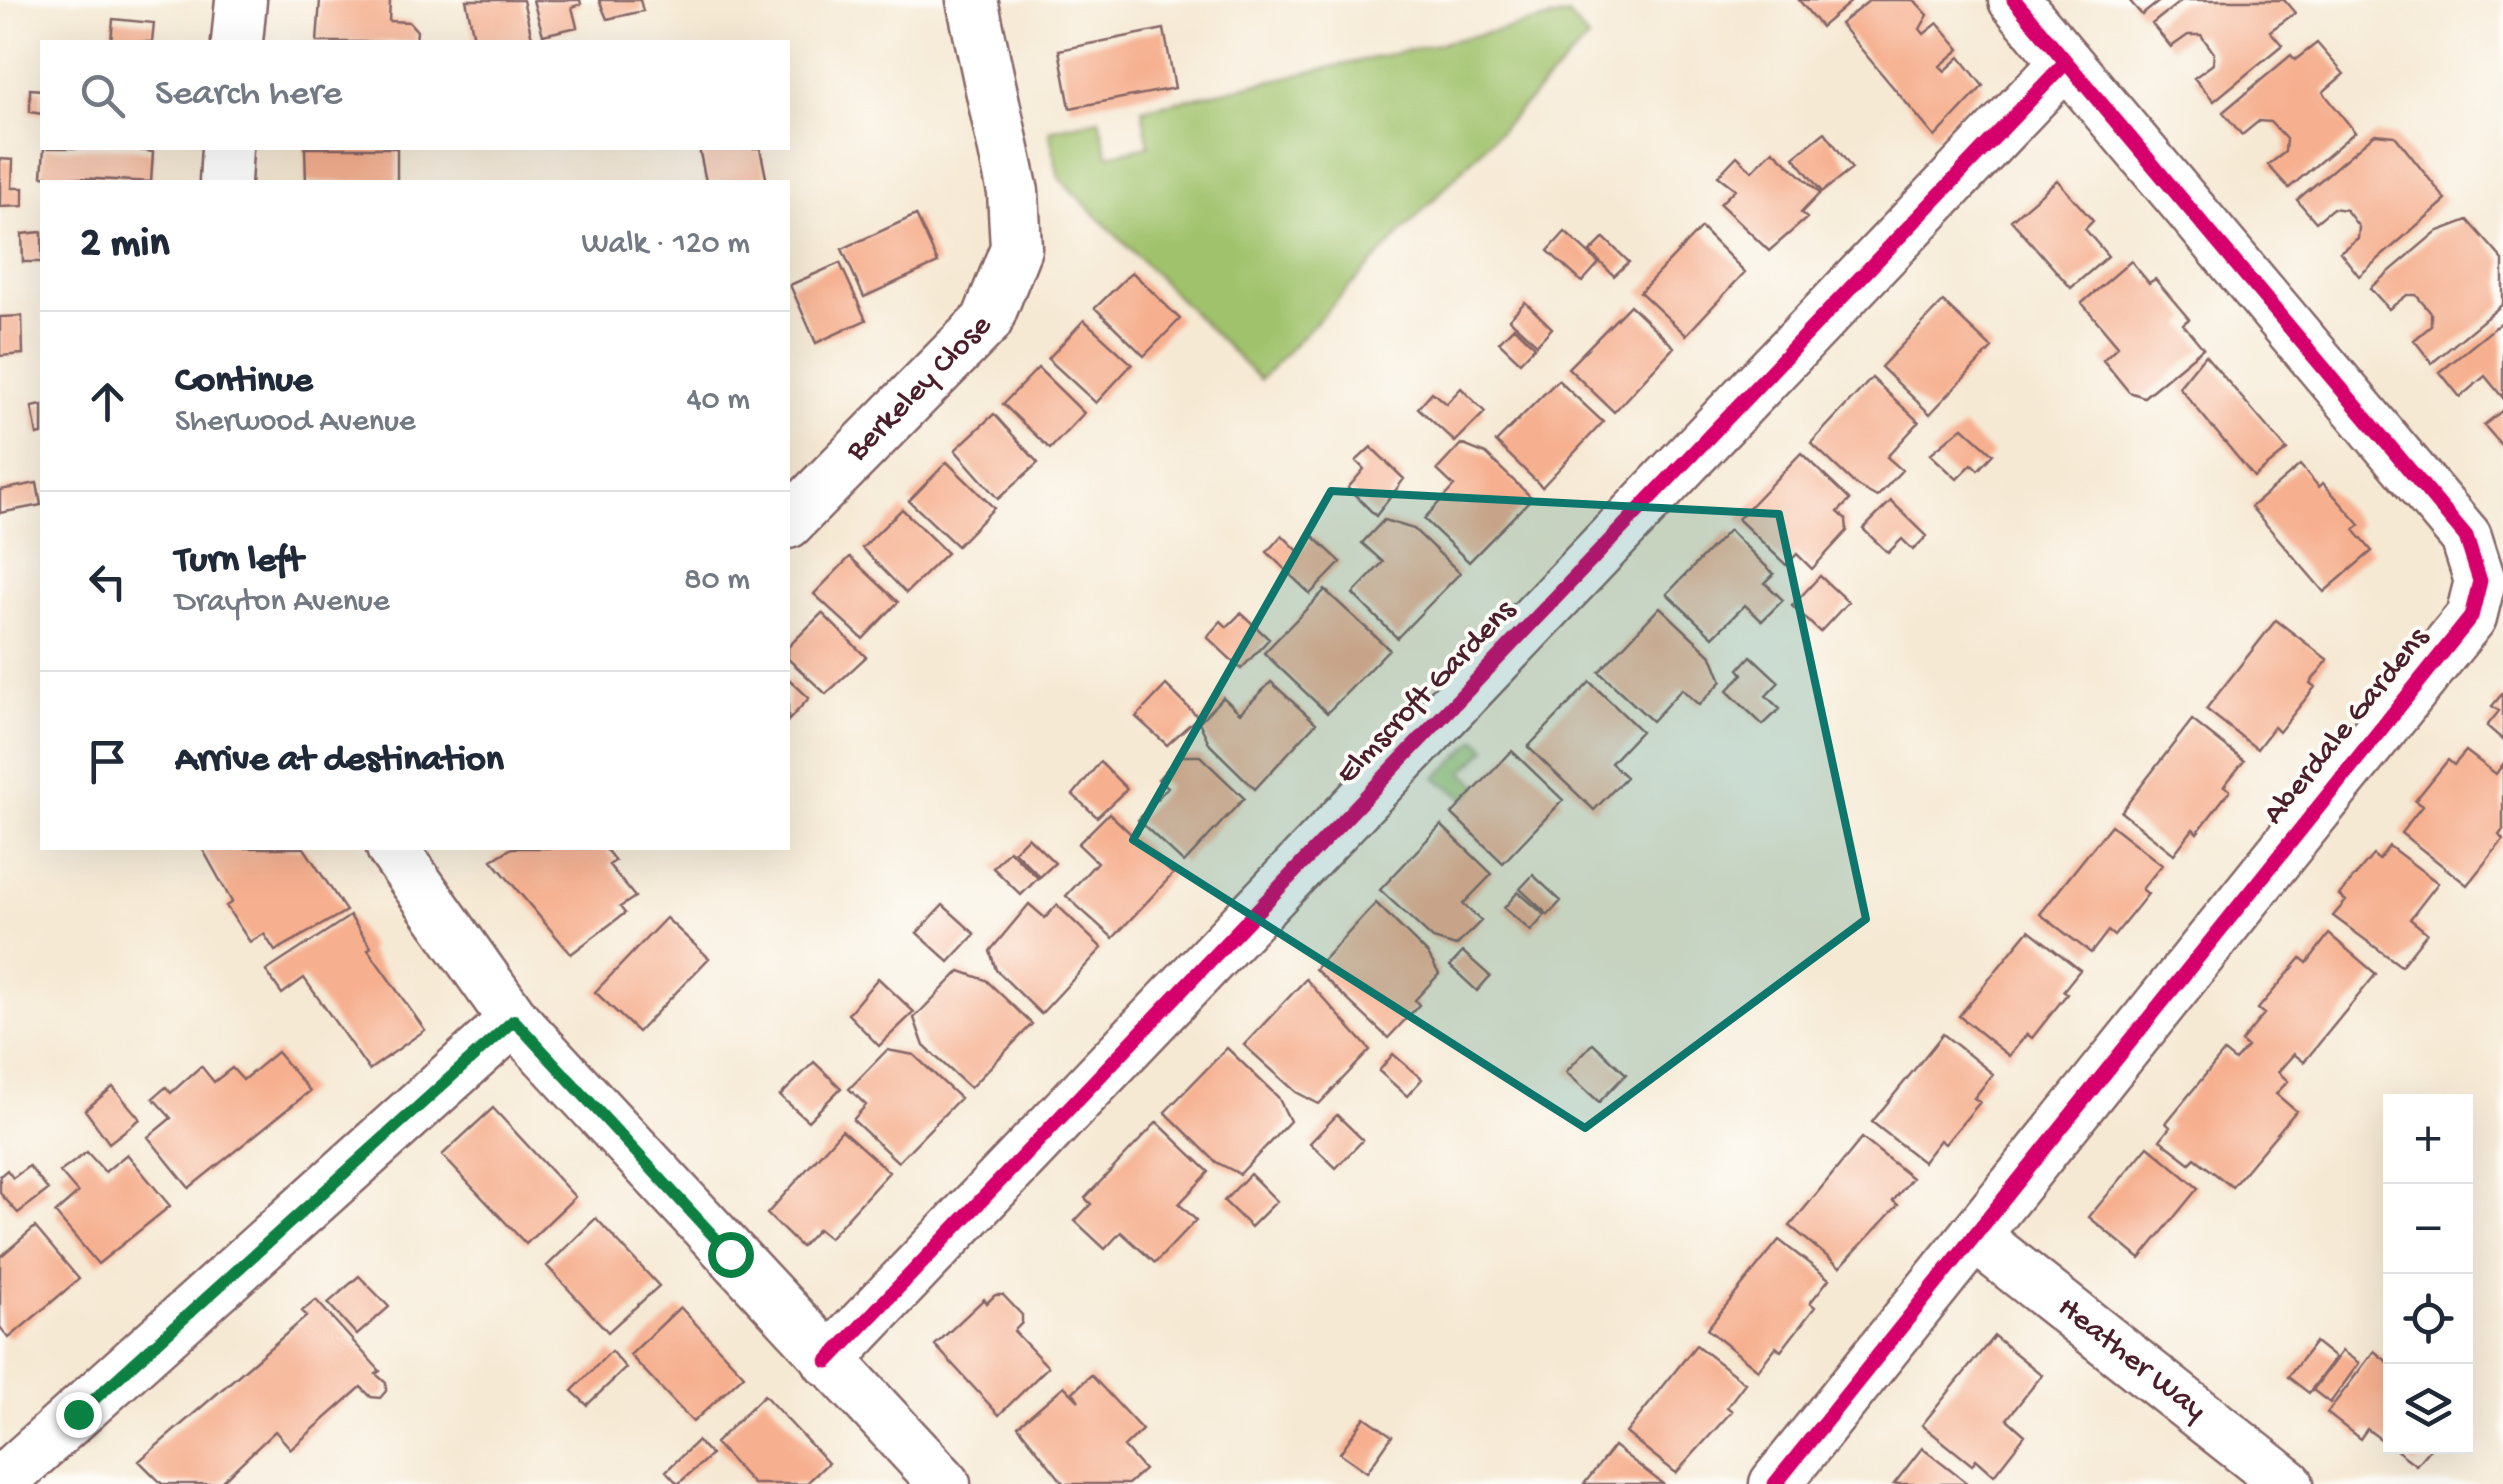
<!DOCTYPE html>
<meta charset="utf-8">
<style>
:root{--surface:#fff;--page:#f2f2f3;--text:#1f2937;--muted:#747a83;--line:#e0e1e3}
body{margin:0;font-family:"Gochi Hand",sans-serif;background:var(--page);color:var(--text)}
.controls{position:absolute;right:30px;bottom:30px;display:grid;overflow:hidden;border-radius:0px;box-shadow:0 10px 40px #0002}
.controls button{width:90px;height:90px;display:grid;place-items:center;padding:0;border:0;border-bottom:2px solid var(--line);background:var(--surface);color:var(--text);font:50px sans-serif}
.stop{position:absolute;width:30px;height:30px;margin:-22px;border:8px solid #0b8043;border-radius:50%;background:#fff}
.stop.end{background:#0b8043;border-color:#fff;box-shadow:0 2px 10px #0008}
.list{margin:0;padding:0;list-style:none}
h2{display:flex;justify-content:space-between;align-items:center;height:130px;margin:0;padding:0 40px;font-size:42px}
h2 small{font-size:32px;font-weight:400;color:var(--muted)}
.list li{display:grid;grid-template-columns:65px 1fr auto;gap:30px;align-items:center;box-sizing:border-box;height:180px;padding:0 40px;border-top:2px solid var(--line)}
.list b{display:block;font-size:38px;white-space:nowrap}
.list p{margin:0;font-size:32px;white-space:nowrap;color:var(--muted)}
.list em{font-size:32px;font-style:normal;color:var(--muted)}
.icon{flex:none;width:55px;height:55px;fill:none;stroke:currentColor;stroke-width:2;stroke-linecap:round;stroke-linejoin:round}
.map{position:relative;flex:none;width:2503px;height:1484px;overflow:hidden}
.search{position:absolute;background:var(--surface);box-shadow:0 10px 40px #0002;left:40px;top:40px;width:750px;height:110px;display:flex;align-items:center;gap:25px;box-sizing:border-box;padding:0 35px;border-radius:0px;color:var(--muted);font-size:38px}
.panel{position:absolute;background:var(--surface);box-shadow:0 10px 40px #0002;left:40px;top:180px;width:750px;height:670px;border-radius:0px}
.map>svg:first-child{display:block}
</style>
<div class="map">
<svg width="2503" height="1484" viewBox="0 0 2503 1484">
<rect width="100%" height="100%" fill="#fdfcf7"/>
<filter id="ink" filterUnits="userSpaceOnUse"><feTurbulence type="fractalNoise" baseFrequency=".01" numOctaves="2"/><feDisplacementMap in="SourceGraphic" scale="20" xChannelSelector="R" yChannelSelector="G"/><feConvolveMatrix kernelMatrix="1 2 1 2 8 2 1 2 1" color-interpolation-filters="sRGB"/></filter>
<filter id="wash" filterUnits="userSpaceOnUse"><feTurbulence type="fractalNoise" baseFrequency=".0048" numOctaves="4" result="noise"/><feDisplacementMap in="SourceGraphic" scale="40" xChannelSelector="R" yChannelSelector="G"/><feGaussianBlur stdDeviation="2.25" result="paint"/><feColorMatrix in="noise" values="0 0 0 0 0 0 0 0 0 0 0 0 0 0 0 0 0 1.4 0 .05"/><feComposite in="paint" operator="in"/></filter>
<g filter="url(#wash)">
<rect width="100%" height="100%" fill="#f6e9d4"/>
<path fill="#a0c26c" stroke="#75704c" stroke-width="2.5" d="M1568,15L1588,39L1260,380L1059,178L1049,130L1099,119L1108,155L1149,146L1142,109Z
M1477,739L1487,749L1463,772L1479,785L1466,799L1436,778Z"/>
<g id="blocks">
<path fill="#f6b090" d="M320,0H390L389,21L409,22L417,31L416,42H317Z
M466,0H523L533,42H475Z
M533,0H580L581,4L572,7L577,27L543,35Z
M599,0H640L643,11L607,19Z
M1799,0H1853L1821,27Z
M1870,0H1914L1928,15L1920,29L1924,34L1938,23L1960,49L1940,66L1945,71L1960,57L1983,86L1935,137L1840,24Z
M2129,0H2161L2142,15Z
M2182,0H2284L2295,13L2270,31L2282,45L2214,101L2194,78L2213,64L2214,53L2201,35H2188L2171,47L2152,24Z
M113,19L154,23L152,42H111Z
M1164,29L1175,88L1070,108L1059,50Z
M2317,43L2344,74L2323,92L2355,132L2289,188L2268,165L2285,152L2286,139L2270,122L2259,121L2242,135L2223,112L2291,55L2295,60Z
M30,89L42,90V114L30,112Z
M1825,132L1852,169L1822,192L1794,157Z
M2375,134L2395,136L2446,200L2359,276L2340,252L2358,238L2359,227L2346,210L2333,208L2316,222L2297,200Z
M44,148H126L153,152L151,182L42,176Z
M305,148H397V182H306Z
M699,148H760L767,182H706Z
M1773,150L1820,193L1801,213L1807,218L1769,251L1720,204L1735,189L1718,176L1737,156L1752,171Z
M0,159L13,160L12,188H23V206L0,207Z
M2057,180L2093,221L2085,229L2108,256L2071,288L2011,220Z
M916,215L938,263L864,297L842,249Z
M2468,220L2503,260V304L2432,363L2414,340L2431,326V313L2416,295H2407L2389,309L2370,288L2436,232Z
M1701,228L1745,272L1686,335L1640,292Z
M42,232V262H23L22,234Z
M1565,232L1599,263L1582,282L1548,251Z
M1604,238L1629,262L1614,276L1590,252Z
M2131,261L2149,283L2155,279L2189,319L2183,324L2203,348L2144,397L2129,392L2103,360L2118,346L2082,303Z
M840,263L866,320L816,343L790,285Z
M1132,272L1180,319L1144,356L1095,308Z
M1525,302L1552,328L1537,344L1509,319Z
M1943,302L1992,348L1930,414L1881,367Z
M1630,305L1674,347L1614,412L1568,368Z
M22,316L23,354L0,356V317Z
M1084,320L1132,364L1096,403L1048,359Z
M2503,321V398L2485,376L2460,397L2440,372Z
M1514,327L1535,346L1520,362L1499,342Z
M2205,355L2287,450L2254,477L2179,387Z
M1038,368L1084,413L1050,449L1003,404Z
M1872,378L1919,422L1887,457L1902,470L1877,497L1857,486L1811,443Z
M1558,380L1603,422L1542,487L1496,442Z
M1461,388L1485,412L1455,442L1418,408L1432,392L1446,404Z
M42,405V434L37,435L32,407Z
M2503,410V447L2484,425Z
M994,414L1038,463L998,499L955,450Z
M1963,427L1993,454L1978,470L1972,464L1957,479L1930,454Z
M1461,444L1486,454L1532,498L1469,562L1424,519L1454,486L1437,470Z
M1371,447L1404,479L1376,516L1348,488L1364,469L1356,461Z
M1801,453L1850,500L1838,512L1846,519L1847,531L1812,569L1797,554L1786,565L1738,519Z
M947,462L994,508L957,546L909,501Z
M2300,465L2319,487L2323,483L2360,525L2354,530L2372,551L2324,592L2251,507Z
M37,483L41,505L0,513V490Z
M1891,501L1927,536L1913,550L1902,539L1888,553L1863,529Z
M902,509L947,553L906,593L862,548Z
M1384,520L1414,529L1460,573L1397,638L1353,594L1383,562L1362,543Z
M1729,530L1774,574L1765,583L1783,600L1762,621L1745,605L1713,637L1667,594Z
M1282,535L1298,551L1313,536L1341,562L1310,594L1267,552Z
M850,557L898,602L863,639L814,594Z
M1820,576L1848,602L1820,632L1792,606Z
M1325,590L1389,649L1327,713L1264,653Z
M1660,607L1712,656L1722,681L1699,705L1682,689L1652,721L1599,672Z
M822,613L866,657L826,694L788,659V647Z
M1241,613L1269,639L1241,669L1207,637L1221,621L1227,627Z
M2276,620L2328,660L2310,683L2315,687L2279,732L2274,727L2257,749L2206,709Z
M1751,656L1779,682L1766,696L1780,709L1763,725L1727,691L1743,674L1739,669Z
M788,678L809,698L788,721Z
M1271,682L1316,723L1255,789L1210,745L1199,722L1223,697L1240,713Z
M1590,682L1641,731L1611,763L1626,777L1594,810L1528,747Z
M1166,685L1198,717L1167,745L1136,717Z
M2503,693V740L2487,726L2499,711L2492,706Z
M2192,720L2244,761L2224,786L2230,790L2197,833L2193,829L2174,854L2121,812Z
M1512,751L1563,800L1503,863L1452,814Z
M2466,751L2496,774L2503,764V830L2499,835L2503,840L2467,885L2401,833L2422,806L2415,801L2448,760L2454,765Z
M1179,756H1200L1244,798L1184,863L1138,820L1168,787L1158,779Z
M1100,762L1127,789L1097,817L1073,795Z
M1109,813L1173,874L1113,938L1066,896L1097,862L1078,844Z
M1441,825L1492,874L1463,904L1481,921L1456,946L1433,939L1380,890Z
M2111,825L2162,865L2142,889L2148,894L2114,936L2108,931L2091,953L2040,914Z
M1028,837L1055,863L1040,877L1014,851Z
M2389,846L2438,883L2410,919L2427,933L2401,966L2333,916L2346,901L2339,895L2373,855L2379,860Z
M202,848H304L346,911L275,951L264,934L250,942L226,906L232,902Z
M512,848H605L615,861L609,865L635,897L620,907L625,913L571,954L492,860Z
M1009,850L1038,878L1021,895L993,868Z
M1533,875L1561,901L1548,915L1520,889Z
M1518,892L1545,915L1531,931L1504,908Z
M1376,903L1428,954L1439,974L1415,1000L1419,1005L1388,1038L1315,969Z
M1029,904L1045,918L1057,905L1102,948L1041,1014L996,970L990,951Z
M943,905L975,934L949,962L917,933Z
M350,916L371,947L368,950L425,1030L369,1070L304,978L282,994L266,971Z
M666,918L709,958L638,1032L595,992Z
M2029,930L2080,970L2063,991L2067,994L2032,1038L2027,1034L2009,1056L1959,1016Z
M2329,934L2376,974L2304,1062L2294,1054L2278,1072L2288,1081L2276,1094L2296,1111L2232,1187L2195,1158L2190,1163L2160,1140L2170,1127L2166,1123L2224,1052L2235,1061L2247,1047L2241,1042L2264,1014L2258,1009L2301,958L2307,963Z
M1463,952L1490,976L1477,991L1450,966Z
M960,971L986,980L1032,1024L970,1088L924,1046L914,1018Z
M878,978L914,1012L879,1046L848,1014Z
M1306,979L1370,1050L1319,1104L1296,1092L1244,1045Z
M1943,1034L1993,1074L1974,1098L1980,1102L1945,1144L1940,1140L1923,1162L1872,1122Z
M1593,1043L1626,1074L1599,1102L1566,1072Z
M1227,1048L1278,1097L1290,1121L1240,1174L1216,1162L1165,1112Z
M887,1050L914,1055L960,1098L898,1162L853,1120L866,1105L849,1089Z
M277,1052L310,1091L189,1188L148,1137L171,1118L153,1098L166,1087L171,1093L201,1066L214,1082L232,1068L243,1080Z
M1393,1054L1422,1079L1407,1096L1379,1071Z
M814,1062L841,1088L808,1121L780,1096Z
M113,1087L140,1119L109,1143L85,1110Z
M493,1108L575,1197L526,1244L442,1155Z
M1337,1115L1363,1140L1336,1168L1310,1143Z
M1157,1122L1209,1172L1179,1204L1196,1220L1155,1263L1121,1232L1105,1249L1075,1221L1091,1204L1085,1198Z
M842,1130L889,1172L829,1238L818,1229L801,1247L767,1214Z
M1862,1138L1912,1178L1893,1201L1898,1205L1840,1267L1790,1226Z
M2148,1146L2198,1188L2140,1259L2089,1217Z
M87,1152L105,1172L127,1154L170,1206L98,1264L55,1213L78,1193L60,1172Z
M29,1166L48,1190L18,1213L0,1193V1176L7,1170L13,1178Z
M1250,1174L1277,1201L1251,1227L1224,1201Z
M596,1218L659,1286L608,1332L547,1266Z
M35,1227L79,1279L9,1338L0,1327V1257Z
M1779,1240L1829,1279L1810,1303L1815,1307L1781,1351L1776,1347L1758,1370L1707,1329Z
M359,1276L389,1307L357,1335L328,1303Z
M995,1295H1003L1022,1315V1323L1014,1331L1048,1367L999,1415L935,1345L984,1299L987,1303Z
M316,1300L380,1371L376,1374L386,1383V1391L380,1398L371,1397L361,1387L291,1449L275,1431L219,1484H162L139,1461L307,1316L302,1311Z
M680,1307L744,1375L693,1422L630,1355Z
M1994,1336L2042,1375L2007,1419L2025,1435L1994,1475L1976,1459L1972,1465L1922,1425Z
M2315,1342L2335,1358L2309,1393L2288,1377Z
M1696,1345L1745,1383L1727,1407L1732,1411L1676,1473L1626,1433Z
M611,1351L626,1368L587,1405L572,1391Z
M2342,1351L2359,1363L2330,1403L2313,1390Z
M2374,1351L2390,1364V1446L2367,1429L2360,1439L2327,1413Z
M1091,1375L1142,1430L1124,1447L1144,1470L1128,1484H1064L1018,1426L1064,1386L1079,1401L1073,1392Z
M764,1395L828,1463L806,1484H753L715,1443Z
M1365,1417L1392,1436L1367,1472L1340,1453Z
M697,1441L711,1455L678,1484L666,1471Z
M1614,1446L1663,1484H1584Z
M2391,1446H2432L2416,1465Z
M1922,1448L1968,1484H1894Z"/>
</g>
</g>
<g filter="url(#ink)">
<use href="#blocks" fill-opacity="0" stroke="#866666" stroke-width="2.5"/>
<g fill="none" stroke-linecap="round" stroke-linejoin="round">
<g stroke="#866666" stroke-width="55">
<g id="street">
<path d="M237,42L241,0"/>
<path d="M225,182L227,148"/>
<path id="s1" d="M788,523L987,321L1016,248L1013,192L972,0"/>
<path d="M392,848L514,1020L945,1484"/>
<path id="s2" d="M1974,1236L2288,1484"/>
<path d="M828,1361L2066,62"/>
<path d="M0,1483L514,1020"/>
<path d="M1775,1484L2471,617L2480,581L2466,537L2014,0"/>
</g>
</g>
<use href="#street" stroke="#fff" stroke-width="50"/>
<g stroke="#fdfcf7" stroke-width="21">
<path id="cycleway" d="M828,1361L2066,62
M1775,1484L2471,617L2480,581L2466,537L2014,0"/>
</g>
<use href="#cycleway" stroke="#d6006c" stroke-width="15"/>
</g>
</g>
<g fill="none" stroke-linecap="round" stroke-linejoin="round" filter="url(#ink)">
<path stroke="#0b8043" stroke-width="12" d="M78,1414L514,1020L730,1254"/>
</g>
<path fill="#0f766e" fill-opacity="0.2" stroke="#0f766e" stroke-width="8" stroke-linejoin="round" d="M1331,491L1779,514L1866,919L1585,1128L1133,840Z"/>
<g text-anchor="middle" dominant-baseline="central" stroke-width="8" stroke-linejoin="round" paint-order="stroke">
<g font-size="32" fill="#4a1f2b" stroke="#fdfcf7">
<text stroke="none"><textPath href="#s1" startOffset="188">Berkeley Close</textPath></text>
<text transform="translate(1427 693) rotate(-46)">Elmscroft Gardens</text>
<text transform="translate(2347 727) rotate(-51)">Aberdale Gardens</text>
<text stroke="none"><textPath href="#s2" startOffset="200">Heather Way</textPath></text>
</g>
</g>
</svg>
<div class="controls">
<button>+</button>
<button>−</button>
<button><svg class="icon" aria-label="locate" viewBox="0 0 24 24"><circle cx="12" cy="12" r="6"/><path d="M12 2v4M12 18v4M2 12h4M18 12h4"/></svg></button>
<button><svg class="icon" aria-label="layers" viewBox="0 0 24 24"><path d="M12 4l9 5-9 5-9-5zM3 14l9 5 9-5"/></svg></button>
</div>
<div class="stop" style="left:730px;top:1254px"></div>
<div class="stop end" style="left:78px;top:1414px"></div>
<div class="search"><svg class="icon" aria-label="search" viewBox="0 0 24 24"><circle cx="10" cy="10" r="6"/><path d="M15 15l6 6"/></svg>Search here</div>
<section class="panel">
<h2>2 min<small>Walk · 120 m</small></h2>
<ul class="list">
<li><svg class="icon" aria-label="ahead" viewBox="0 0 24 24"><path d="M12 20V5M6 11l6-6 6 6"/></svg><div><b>Continue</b><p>Sherwood Avenue</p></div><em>40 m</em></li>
<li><svg class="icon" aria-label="left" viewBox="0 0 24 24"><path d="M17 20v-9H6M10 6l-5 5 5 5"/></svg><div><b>Turn left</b><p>Drayton Avenue</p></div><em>80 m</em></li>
<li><svg class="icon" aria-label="arrive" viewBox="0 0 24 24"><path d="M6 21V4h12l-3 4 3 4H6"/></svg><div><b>Arrive at destination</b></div></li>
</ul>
</section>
</div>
